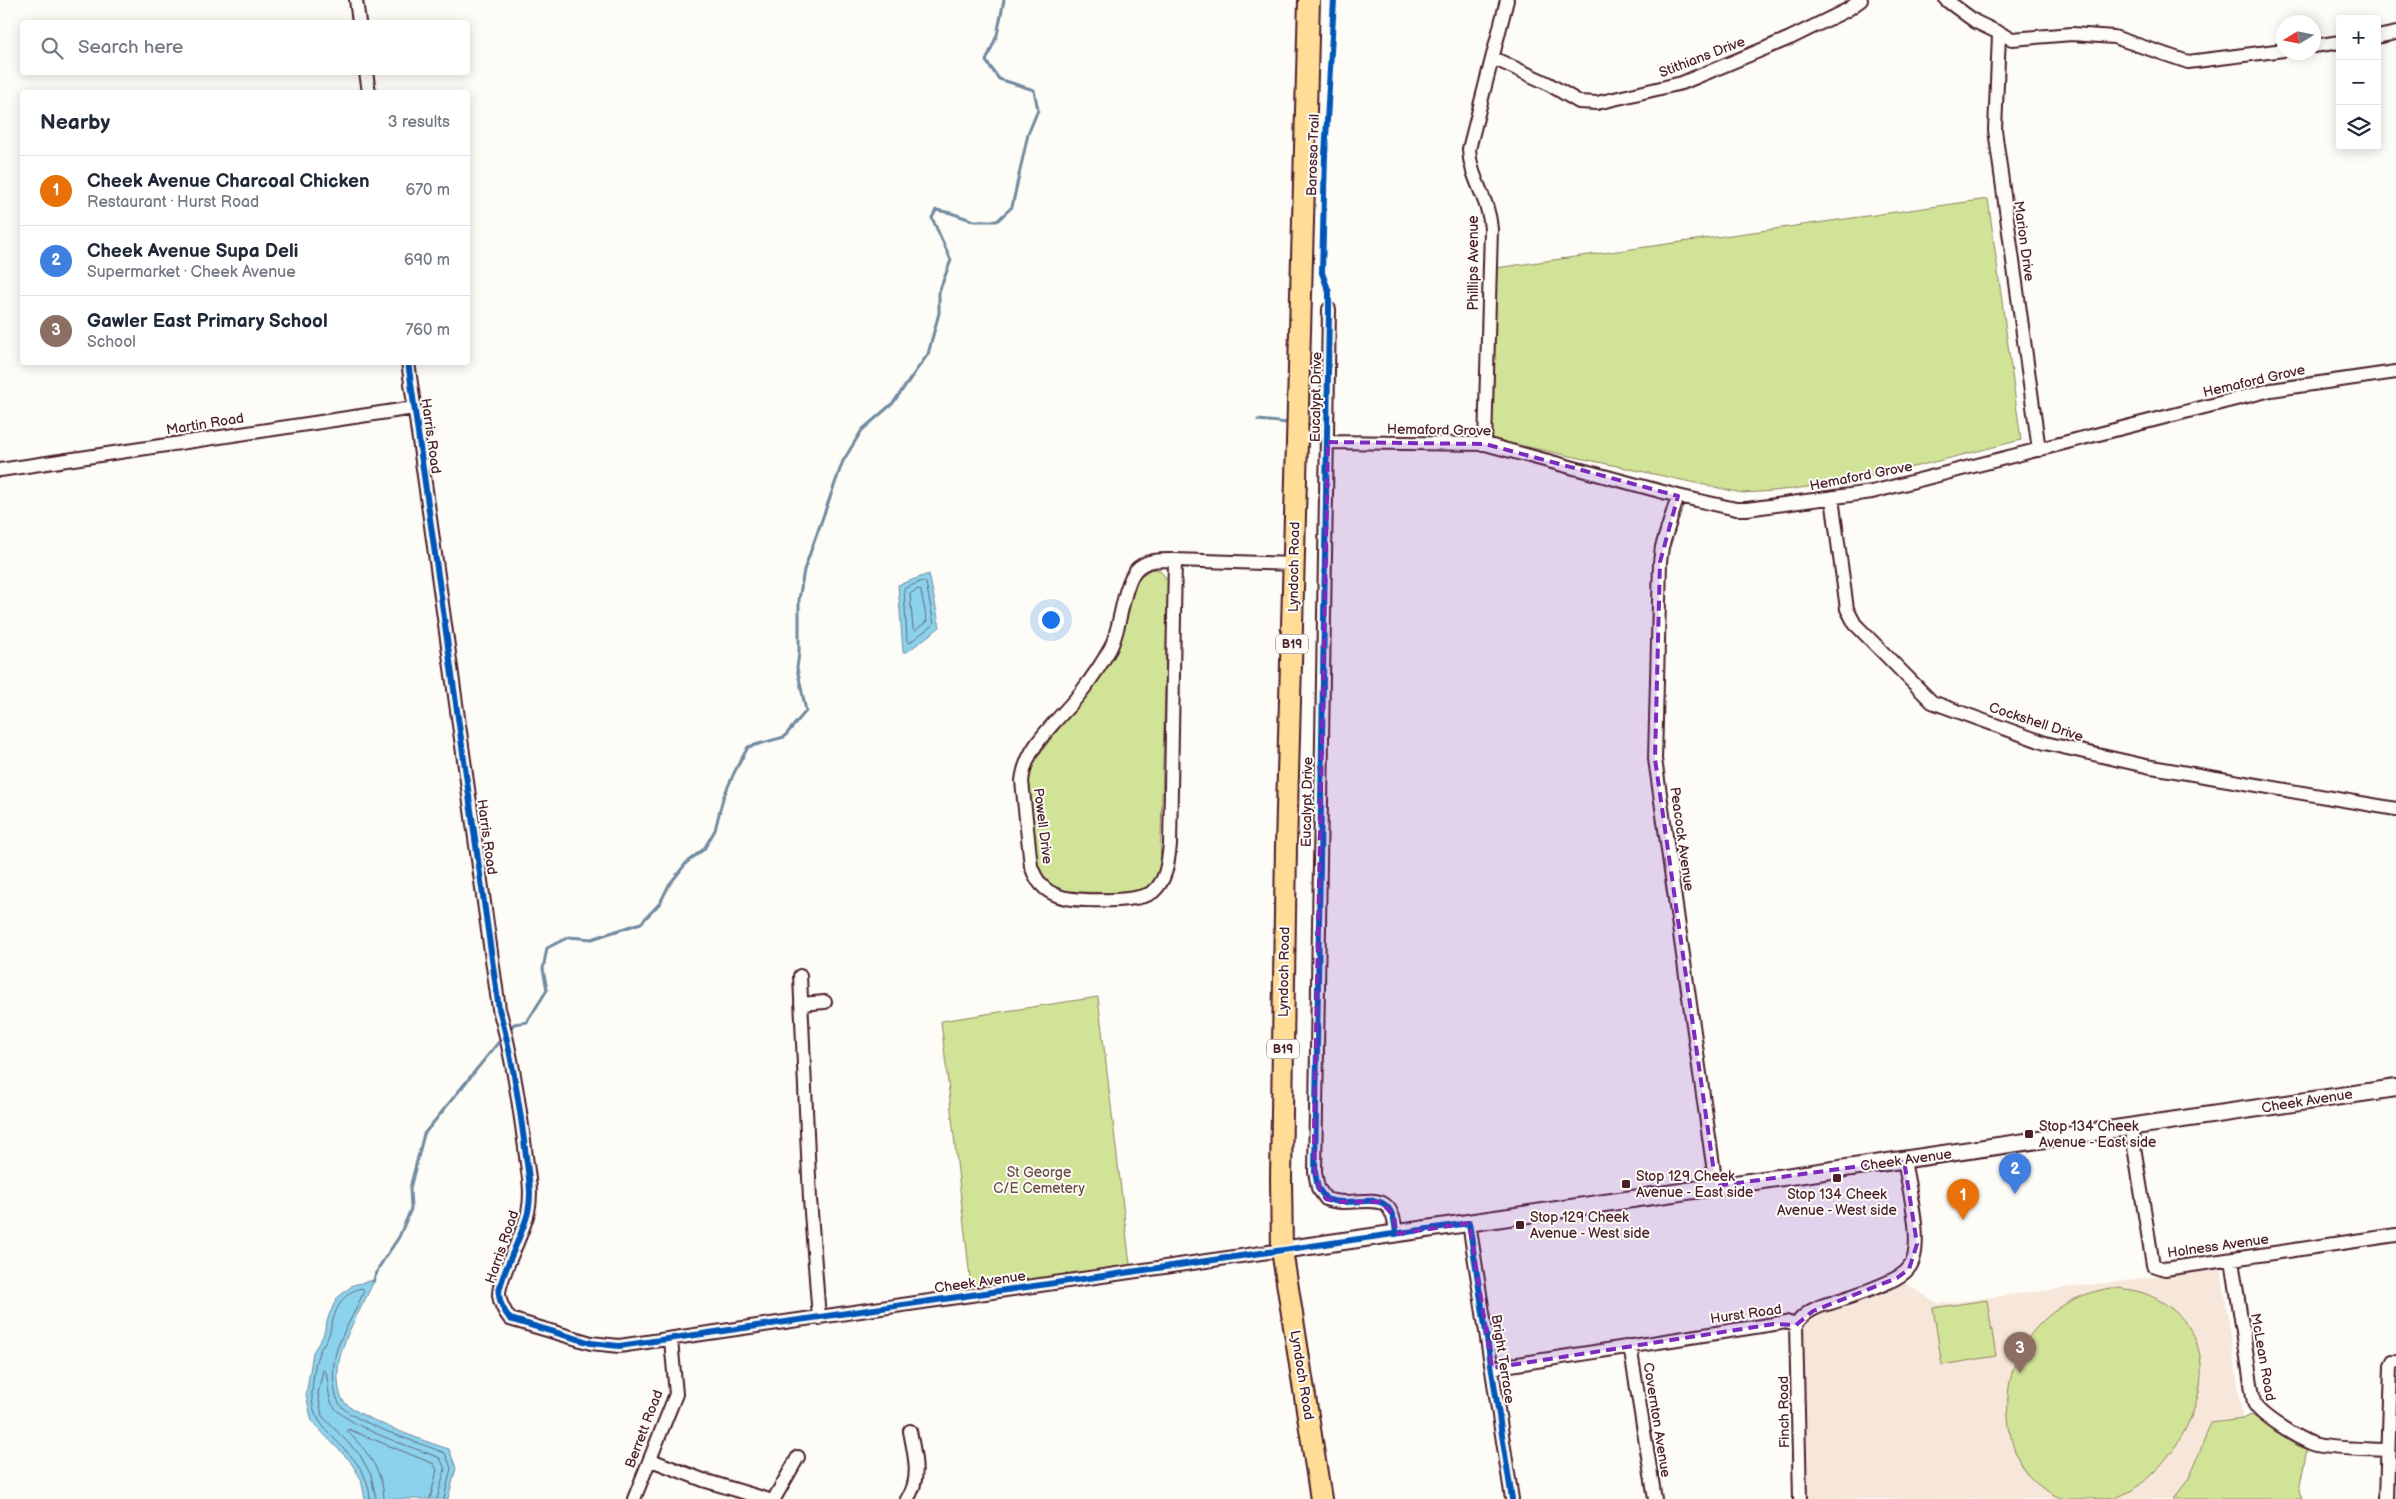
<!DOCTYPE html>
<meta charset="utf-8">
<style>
:root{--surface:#fff;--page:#f2f2f3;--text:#1f2937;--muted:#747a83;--line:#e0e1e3;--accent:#111827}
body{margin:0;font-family:"Balsamiq Sans",sans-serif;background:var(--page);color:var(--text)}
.controls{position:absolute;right:15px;top:15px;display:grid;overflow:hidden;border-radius:5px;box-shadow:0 2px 12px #0003}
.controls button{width:45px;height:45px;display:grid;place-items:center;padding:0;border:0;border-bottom:1px solid var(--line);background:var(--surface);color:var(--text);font:25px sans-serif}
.compass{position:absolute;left:2276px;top:15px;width:45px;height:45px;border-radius:50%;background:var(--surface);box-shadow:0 2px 12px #0003;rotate:260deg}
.you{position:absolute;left:1050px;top:619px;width:18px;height:18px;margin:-12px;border:4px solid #fff;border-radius:50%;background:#1a73e8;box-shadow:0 0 0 8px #1a73e833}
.badge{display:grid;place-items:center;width:32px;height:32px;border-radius:50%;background:var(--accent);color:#fff;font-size:16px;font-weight:700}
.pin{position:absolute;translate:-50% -41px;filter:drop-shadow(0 1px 2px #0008)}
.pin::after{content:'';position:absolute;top:26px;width:18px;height:15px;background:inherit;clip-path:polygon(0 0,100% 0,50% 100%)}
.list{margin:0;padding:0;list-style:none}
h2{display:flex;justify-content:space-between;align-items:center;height:65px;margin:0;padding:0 20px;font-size:21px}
h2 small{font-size:16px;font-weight:400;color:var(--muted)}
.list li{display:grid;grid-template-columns:32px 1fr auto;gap:15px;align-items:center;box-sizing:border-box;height:70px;padding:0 20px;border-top:1px solid var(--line)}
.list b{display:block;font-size:19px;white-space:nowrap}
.list p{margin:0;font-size:16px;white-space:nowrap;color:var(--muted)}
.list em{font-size:16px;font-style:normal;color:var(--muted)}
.icon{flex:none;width:28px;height:28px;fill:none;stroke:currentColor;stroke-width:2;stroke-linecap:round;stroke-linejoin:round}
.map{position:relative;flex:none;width:2396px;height:1499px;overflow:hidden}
.search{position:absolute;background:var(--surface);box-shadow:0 2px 12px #0003;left:20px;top:20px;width:450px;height:55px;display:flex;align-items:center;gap:12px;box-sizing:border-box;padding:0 18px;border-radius:5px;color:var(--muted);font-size:19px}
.panel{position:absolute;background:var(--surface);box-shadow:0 2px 12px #0003;left:20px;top:90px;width:450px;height:275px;border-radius:5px}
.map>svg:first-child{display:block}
</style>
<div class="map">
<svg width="2396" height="1499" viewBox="0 0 2396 1499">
<rect width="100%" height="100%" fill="#fdfcf7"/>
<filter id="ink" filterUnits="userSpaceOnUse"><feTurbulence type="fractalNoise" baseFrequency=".02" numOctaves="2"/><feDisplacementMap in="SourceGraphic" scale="10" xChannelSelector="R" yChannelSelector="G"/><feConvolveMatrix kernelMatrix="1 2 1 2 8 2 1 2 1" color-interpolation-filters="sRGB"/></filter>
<g filter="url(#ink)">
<path fill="#f7e7db" d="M2221,1268L2243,1419L2211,1423L2189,1479L2173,1499H1807L1804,1328L1808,1318L1903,1282L1939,1304Z"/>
<path fill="#d1e397" stroke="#8e8161" d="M1988,199L2021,440C1930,463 1838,489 1742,493L1491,439L1496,268Z
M1151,569L1160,570L1168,581L1160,870L1155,883L1138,893L1066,892L1053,887L1043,879L1037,866L1028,785L1029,774L1037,757L1107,667L1115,651L1138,578Z
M1098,997L1131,1273L972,1296L941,1021Z
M2110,1288C2134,1288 2153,1294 2172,1309C2226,1352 2196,1431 2154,1472C2143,1483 2132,1492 2117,1497C2102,1499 2084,1499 2068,1499C2058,1499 2049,1492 2041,1487C2023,1475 2013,1452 2010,1432C1997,1361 2038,1301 2110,1288Z
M1987,1300L1996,1356L1942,1365L1933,1308Z
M2251,1415L2307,1448L2299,1490L2302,1499H2173L2189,1479L2211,1423L2243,1419Z"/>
<path fill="#8bd2ec" stroke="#718a9f" d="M929,574L940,627L907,652H903L898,585Z
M374,1280C365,1303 349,1326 342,1350C337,1364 336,1385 342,1399C350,1415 429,1443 449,1449L456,1468L448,1499H365L361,1479L350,1461L312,1422L306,1395L313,1352L323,1336L329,1315L337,1298L353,1285Z"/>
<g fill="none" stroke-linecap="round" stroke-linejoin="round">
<path stroke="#646778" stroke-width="1" d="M923,581L926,583L934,624L909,643L907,641L904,589Z
M919,589L921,591L927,621L915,631L913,629L910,594Z
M370,1499C368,1448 308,1437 312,1392C313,1381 314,1366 318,1355C321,1346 328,1340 330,1331C334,1313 341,1292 362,1288L364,1291C357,1310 345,1327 338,1346C332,1361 330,1396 343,1408C361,1425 420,1443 445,1453L451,1468L444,1499
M376,1499L371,1475L360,1455L322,1416L318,1394L323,1370L326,1372C328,1381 328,1393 331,1402C341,1426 416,1448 440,1458L445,1469L437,1499
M384,1499C383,1471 367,1451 348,1432V1429L434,1464L437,1470L430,1499"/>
<path stroke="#718a9f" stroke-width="3" d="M1258,420L1288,423
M1307,424L1323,426
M508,1031L514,1024L527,1022L547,990L543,969L547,948L569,937L592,939L641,923L660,903L669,885L687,862L704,849L715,830L723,798L734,773L748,747L784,737L806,711L797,668L799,653V600L804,570L843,461L862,430L893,403L928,354L939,313V292L951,260L932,218L936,210L951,213L974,221H997L1012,207L1028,134L1038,110L1034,90L999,79L986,61L997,35L1004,0
M373,1282L379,1267L399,1237L411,1209L410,1188L424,1134L502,1038"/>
<g stroke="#4a1f2b" stroke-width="16">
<path id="minor" d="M356,0L359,22
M1946,0L1976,22L2012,39L2072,34L2114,37L2188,62L2284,50
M1999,35L1995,130L2039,450
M2377,37L2396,33
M2314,46L2340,42
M1493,58L1547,83L1579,102L1597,103L1682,83L1790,38L1847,10L1861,0
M366,72L369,92
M1329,309L1315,1172L1318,1188L1326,1199C1359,1211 1392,1180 1396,1234
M408,362L499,1009C512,1054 519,1101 525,1148C527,1169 533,1191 528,1212C524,1233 498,1279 499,1295C500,1304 504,1311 510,1319L591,1343L619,1346L1282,1250
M1328,442L1485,444L1678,496L1736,509H1747L1872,492L2271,390L2396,372
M1485,444L1491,229C1489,198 1470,179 1469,149L1507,0
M0,470L414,408
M1678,496L1662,547L1660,562L1655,759L1716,1186
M1832,498L1847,609L1855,624L1932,702L2045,743L2146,766L2396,809
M1175,560L1170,845C1168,861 1167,879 1154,891C1141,903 1075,902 1059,896C1043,891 1036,880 1031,866L1022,781C1026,743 1060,720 1082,691C1092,678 1102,663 1110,649C1121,629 1122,587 1136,570C1146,559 1162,560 1175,560L1294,564
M800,976L810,1199L819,1318
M801,1004L825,1002
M2131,1128L2153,1265L2165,1269L2396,1235
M1469,1223L1512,1499
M2232,1260L2254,1403C2260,1416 2299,1439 2313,1444C2327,1449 2370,1449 2387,1450
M1796,1325L1800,1499
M1630,1346L1655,1499
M1492,1368L1774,1324L1786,1322L1796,1325C1803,1313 1818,1306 1831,1303C1849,1297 1897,1283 1908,1269C1926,1250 1908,1186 1904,1160
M651,1460L703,1480L766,1499
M634,1499L676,1394L671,1340
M774,1499L798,1457
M907,1499C922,1479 914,1453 910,1431
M2387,1499L2391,1366L2393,1362H2396"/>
</g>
<g stroke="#4a1f2b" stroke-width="20">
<path id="tertiary" d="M1282,1250L2396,1088"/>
</g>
<g stroke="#4a1f2b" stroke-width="24">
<path id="primary" d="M1309,0L1286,847L1281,1180L1282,1250L1321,1499"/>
</g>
<use href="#minor" stroke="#fdfcf7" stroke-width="12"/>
<use href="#tertiary" stroke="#fdfcf7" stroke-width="16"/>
<use href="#primary" stroke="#ffdd96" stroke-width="20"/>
<g stroke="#fdfcf7" stroke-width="9">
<path id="cycleway" d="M1334,0L1325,155L1322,273L1329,292V309L1315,1172L1318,1188L1326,1199C1359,1211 1392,1180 1396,1234
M408,362L499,1009C512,1054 519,1101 525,1148C527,1169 533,1191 528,1212C524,1233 498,1279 499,1295C500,1304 504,1311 510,1319L591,1343L619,1346L1469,1223L1512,1499"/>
</g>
<use href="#cycleway" stroke="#0057b8" stroke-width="6"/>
</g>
</g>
<path fill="#7b2cbf" fill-opacity="0.2" stroke="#7b2cbf" stroke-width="4" stroke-dasharray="10 6" stroke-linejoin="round" d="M1328,442L1485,444L1678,496L1660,562L1655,759L1716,1186L1904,1160L1917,1244L1909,1269L1897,1278L1813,1311L1796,1325L1774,1324L1492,1368L1469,1223L1396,1234L1394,1216L1381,1202H1338L1326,1199L1320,1190L1315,1172L1314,1133Z"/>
<g fill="#4a1f2b" stroke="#fdfcf7" stroke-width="2">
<rect x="2024" y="1129" width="10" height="10" rx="2.5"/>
<rect x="1832" y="1173" width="10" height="10" rx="2.5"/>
<rect x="1621" y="1179" width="10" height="10" rx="2.5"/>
<rect x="1515" y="1220" width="10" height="10" rx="2.5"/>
</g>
<g text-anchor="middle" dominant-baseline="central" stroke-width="4" stroke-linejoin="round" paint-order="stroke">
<g fill="#fdfcf7" stroke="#806168" stroke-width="1">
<rect x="1276" y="634.5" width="32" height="19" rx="4"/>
<rect x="1267" y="1039.5" width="32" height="19" rx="4"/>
</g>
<g font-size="12" font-weight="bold" fill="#4a1f2b">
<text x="1292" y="644">B19</text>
<text x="1283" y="1049">B19</text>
</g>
<g font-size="14" fill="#4a1f2b" stroke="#fdfcf7">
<text transform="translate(1702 57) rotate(-21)">Stithians Drive</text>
<text transform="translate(1313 155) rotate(-88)">Barossa Trail</text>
<text transform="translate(2024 241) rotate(82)">Marion Drive</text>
<text transform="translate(1473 263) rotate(-90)">Phillips Avenue</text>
<text transform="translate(2254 381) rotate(-13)">Hemaford Grove</text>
<text transform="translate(1316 397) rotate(-89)">Eucalypt Drive</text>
<text transform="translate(205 424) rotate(-9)">Martin Road</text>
<text transform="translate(1439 430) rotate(1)">Hemaford Grove</text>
<text transform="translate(431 436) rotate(82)">Harris Road</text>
<text transform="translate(1861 476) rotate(-11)">Hemaford Grove</text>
<text transform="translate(1294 567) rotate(-89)">Lyndoch Road</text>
<text transform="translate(2036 722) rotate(18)">Cockshell Drive</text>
<text transform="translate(1307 802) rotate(-89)">Eucalypt Drive</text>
<text transform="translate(1043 826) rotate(83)">Powell Drive</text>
<text transform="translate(487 837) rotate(82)">Harris Road</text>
<text transform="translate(1682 839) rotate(82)">Peacock Avenue</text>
<text transform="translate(1284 972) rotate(-89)">Lyndoch Road</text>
<text transform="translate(2307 1101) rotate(-9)">Cheek Avenue</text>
<text transform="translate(1906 1160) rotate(-8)">Cheek Avenue</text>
<text transform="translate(2218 1246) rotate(-8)">Holness Avenue</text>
<text transform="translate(502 1247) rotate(-71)">Harris Road</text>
<text transform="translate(980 1282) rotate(-8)">Cheek Avenue</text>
<text transform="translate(1746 1314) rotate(-8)">Hurst Road</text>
<text transform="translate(2263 1357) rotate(80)">McLean Road</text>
<text transform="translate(1503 1359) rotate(81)">Bright Terrace</text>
<text transform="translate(1302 1375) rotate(81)">Lyndoch Road</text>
<text transform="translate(1784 1412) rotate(-91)">Finch Road</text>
<text transform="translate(1657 1420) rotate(81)">Covernton Avenue</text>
<text transform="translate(644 1429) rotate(-69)">Berrett Road</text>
</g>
<g font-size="14" fill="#4a1f2b" stroke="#fdfcf7" text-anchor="start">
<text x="2039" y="1126">Stop 134 Cheek<tspan x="2039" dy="16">Avenue - East side</tspan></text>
<text x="1636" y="1176">Stop 129 Cheek<tspan x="1636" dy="16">Avenue - East side</tspan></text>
<text x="1837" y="1194" text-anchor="middle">Stop 134 Cheek<tspan x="1837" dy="16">Avenue - West side</tspan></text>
<text x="1530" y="1217">Stop 129 Cheek<tspan x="1530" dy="16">Avenue - West side</tspan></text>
</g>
<g font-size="14" fill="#6c5046" stroke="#fdfcf7">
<text x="1039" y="1172">St George<tspan x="1039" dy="16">C/E Cemetery</tspan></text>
</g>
</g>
</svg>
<div class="controls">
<button>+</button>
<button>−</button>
<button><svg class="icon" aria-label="layers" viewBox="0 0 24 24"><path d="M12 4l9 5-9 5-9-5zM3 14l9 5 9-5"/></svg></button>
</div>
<svg class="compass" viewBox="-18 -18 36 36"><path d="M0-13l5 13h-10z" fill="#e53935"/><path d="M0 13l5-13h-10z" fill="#747a83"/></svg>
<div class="you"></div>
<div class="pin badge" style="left:1963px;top:1220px;background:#e8710a">1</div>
<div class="pin badge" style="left:2015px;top:1194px;background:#3f7fe0">2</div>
<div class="pin badge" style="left:2020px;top:1373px;background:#8d6e63">3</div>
<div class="search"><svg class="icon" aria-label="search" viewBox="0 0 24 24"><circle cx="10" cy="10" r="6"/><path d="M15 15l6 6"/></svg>Search here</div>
<section class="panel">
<h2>Nearby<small>3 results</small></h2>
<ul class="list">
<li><span class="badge" style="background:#e8710a">1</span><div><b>Cheek Avenue Charcoal Chicken</b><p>Restaurant · Hurst Road</p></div><em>670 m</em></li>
<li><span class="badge" style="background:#3f7fe0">2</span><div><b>Cheek Avenue Supa Deli</b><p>Supermarket · Cheek Avenue</p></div><em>690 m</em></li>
<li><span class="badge" style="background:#8d6e63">3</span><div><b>Gawler East Primary School</b><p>School</p></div><em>760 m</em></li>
</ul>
</section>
</div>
